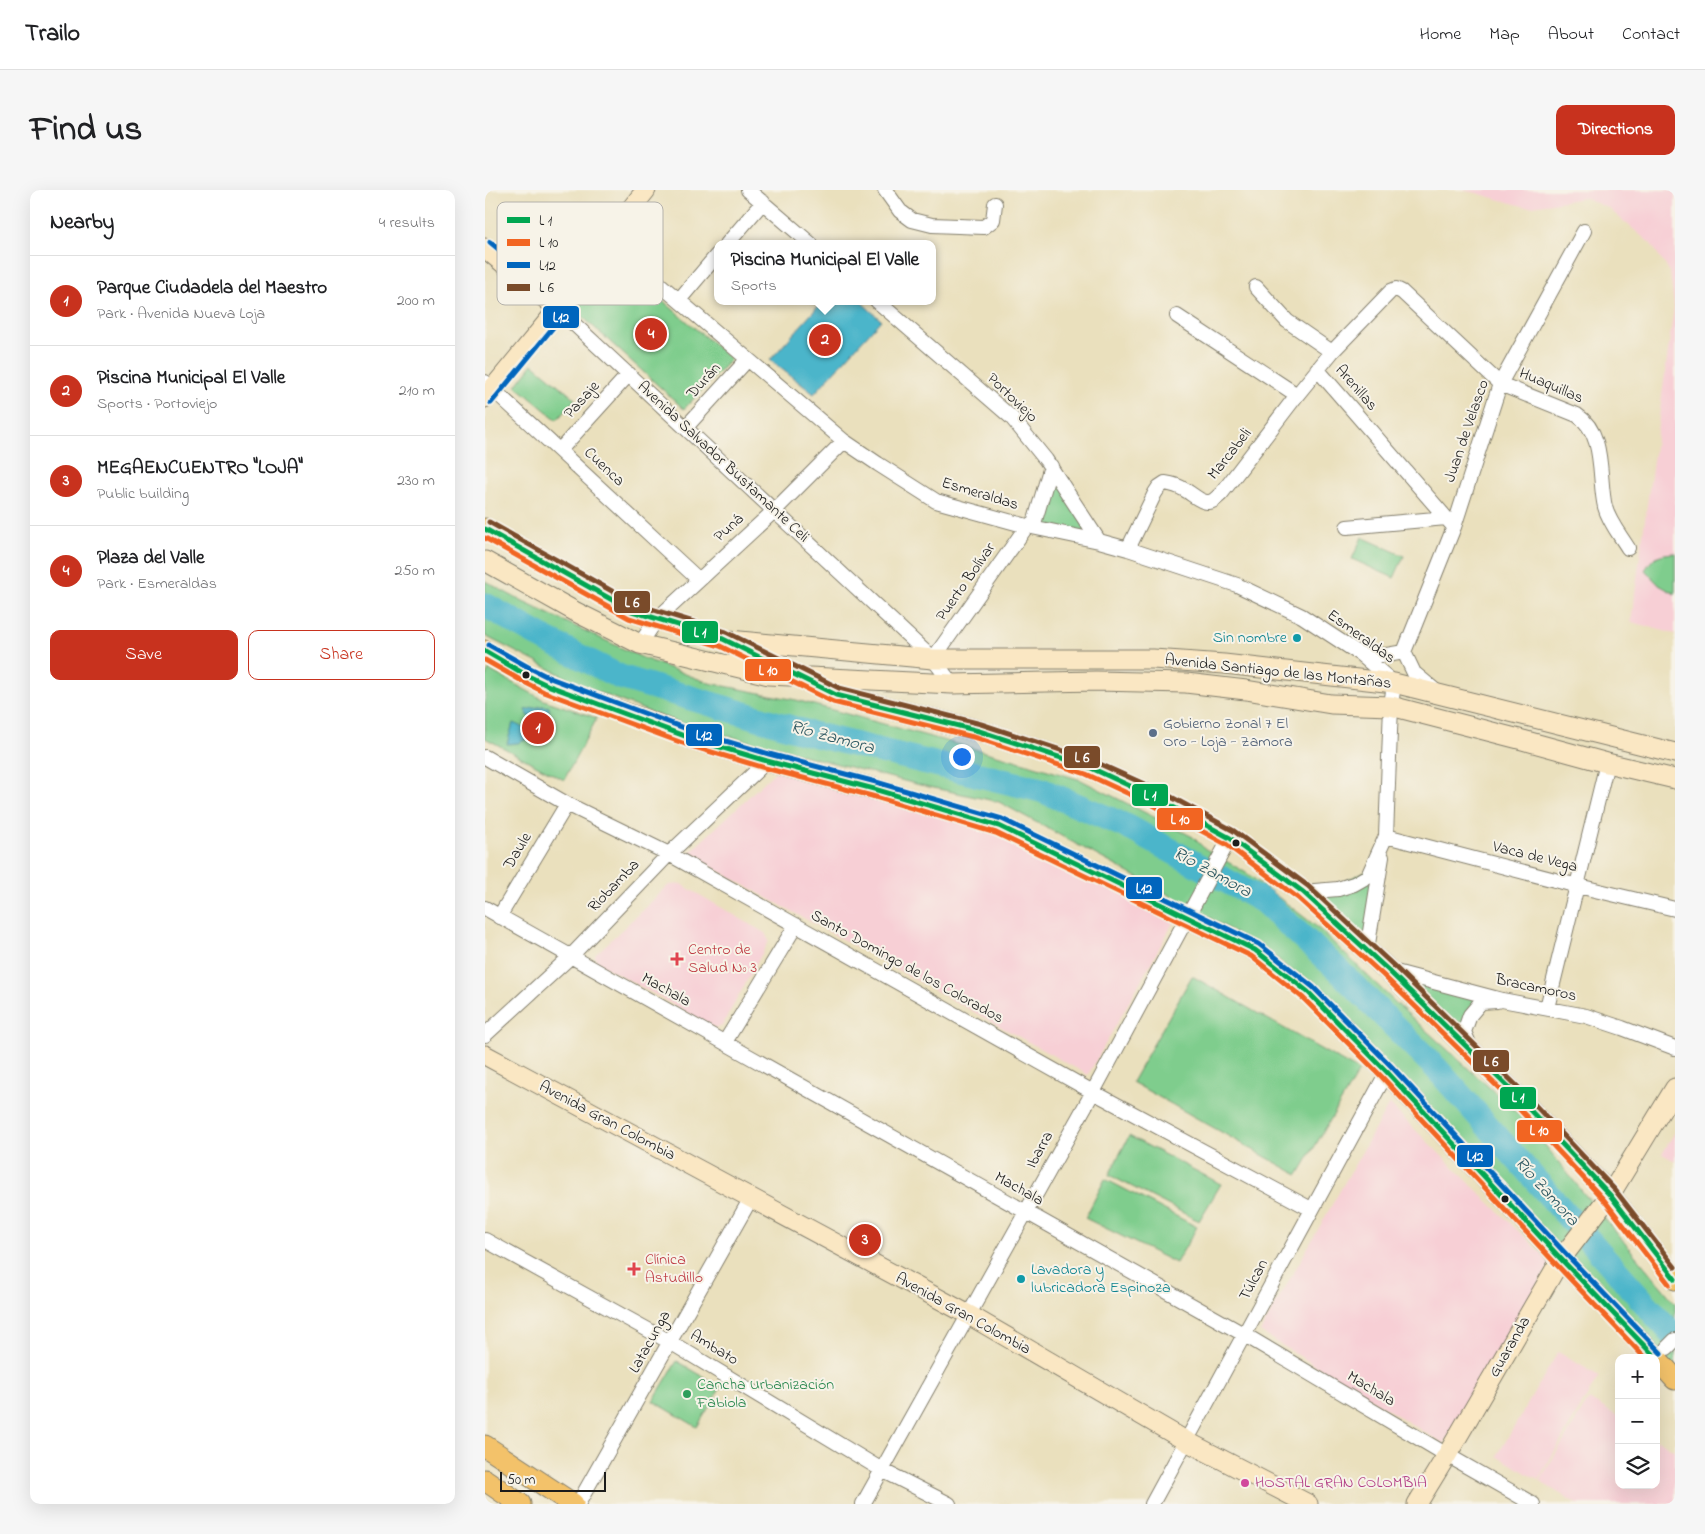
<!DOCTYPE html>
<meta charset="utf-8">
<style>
:root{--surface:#fff;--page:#f6f6f6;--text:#202124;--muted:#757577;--line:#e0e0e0;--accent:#c8321e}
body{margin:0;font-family:"Indie Flower",sans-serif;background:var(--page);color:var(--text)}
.controls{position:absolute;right:15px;bottom:15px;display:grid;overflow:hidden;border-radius:10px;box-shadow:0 5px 20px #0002}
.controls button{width:45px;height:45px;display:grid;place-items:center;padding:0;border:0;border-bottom:1px solid var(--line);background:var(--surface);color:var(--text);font:25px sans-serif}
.scale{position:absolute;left:15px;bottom:12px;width:106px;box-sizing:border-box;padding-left:5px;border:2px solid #1c1c1c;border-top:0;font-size:14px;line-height:18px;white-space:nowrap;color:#1c1c1c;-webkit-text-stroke:4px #f7f3e8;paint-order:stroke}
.you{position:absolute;left:476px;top:566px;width:18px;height:18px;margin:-12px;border:4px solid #fff;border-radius:50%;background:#1a73e8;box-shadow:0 0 0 8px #1a73e833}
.badge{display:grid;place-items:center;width:32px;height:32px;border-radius:50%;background:var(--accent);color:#fff;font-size:16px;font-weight:700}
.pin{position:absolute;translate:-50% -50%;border:2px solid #fff;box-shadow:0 1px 5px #0006}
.popup{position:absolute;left:229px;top:50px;width:222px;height:65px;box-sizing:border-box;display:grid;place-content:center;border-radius:10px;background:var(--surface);filter:drop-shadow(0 1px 4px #0005);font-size:16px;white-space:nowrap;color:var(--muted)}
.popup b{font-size:19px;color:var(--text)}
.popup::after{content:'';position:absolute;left:50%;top:100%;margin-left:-10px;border:10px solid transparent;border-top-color:var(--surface)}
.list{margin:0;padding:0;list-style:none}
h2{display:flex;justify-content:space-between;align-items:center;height:65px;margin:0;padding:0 20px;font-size:21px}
h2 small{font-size:16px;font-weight:400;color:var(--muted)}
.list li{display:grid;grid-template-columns:32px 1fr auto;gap:15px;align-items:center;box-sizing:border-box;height:90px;padding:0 20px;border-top:1px solid var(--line)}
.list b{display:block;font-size:19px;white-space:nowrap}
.list p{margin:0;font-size:16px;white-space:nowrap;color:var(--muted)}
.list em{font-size:16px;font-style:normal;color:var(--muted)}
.actions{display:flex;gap:10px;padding:15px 20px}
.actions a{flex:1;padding:11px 0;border:1px solid var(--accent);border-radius:10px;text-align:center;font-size:18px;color:var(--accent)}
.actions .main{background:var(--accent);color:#fff}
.icon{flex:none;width:28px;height:28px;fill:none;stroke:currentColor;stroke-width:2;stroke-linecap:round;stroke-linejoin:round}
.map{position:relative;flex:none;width:1190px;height:1314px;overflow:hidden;border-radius:10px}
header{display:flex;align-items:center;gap:30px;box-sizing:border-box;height:70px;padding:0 25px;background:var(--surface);border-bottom:1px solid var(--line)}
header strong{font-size:24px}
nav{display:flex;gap:28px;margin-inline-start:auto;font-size:18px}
.intro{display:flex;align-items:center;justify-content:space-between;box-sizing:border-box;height:120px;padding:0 30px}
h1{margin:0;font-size:35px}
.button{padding:12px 22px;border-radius:10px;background:var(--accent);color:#fff;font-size:18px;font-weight:700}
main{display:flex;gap:30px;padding:0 30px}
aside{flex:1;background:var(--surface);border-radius:10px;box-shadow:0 5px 20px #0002}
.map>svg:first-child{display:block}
</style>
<header>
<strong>Trailo</strong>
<nav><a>Home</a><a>Map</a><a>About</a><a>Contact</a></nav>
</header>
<div class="intro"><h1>Find us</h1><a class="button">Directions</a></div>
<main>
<aside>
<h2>Nearby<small>4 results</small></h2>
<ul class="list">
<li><span class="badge">1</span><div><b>Parque Ciudadela del Maestro</b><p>Park · Avenida Nueva Loja</p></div><em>200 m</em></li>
<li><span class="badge">2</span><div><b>Piscina Municipal El Valle</b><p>Sports · Portoviejo</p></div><em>210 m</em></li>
<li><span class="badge">3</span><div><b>MEGAENCUENTRO &quot;LOJA&quot;</b><p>Public building</p></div><em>230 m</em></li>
<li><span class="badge">4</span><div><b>Plaza del Valle</b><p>Park · Esmeraldas</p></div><em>250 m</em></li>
</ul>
<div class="actions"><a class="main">Save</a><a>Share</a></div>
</aside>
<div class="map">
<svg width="1190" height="1314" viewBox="0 0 1190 1314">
<rect width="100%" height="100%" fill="#f7f3e8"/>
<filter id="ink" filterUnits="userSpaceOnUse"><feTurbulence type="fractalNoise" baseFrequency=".02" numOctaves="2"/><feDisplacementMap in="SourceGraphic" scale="10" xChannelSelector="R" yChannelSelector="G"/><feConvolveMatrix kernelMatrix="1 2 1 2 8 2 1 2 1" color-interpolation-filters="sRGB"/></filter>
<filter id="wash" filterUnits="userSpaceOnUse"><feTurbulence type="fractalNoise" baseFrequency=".0096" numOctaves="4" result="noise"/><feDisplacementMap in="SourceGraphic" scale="20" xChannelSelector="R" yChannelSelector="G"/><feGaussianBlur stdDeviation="1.12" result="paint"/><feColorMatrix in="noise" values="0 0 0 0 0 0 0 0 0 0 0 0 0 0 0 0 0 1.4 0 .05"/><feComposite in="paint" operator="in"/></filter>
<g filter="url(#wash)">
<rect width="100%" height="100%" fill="#eae0bd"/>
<path fill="#f7cfd5" d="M975,0H1190V444L1146,432L1189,117L1185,82L1166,54L1123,18L1100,8L1041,17L991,3Z
M293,579L494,634L691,728L603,885L203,664Z
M196,694L280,743L284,751L237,836L230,838L111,772L110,765L184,695Z
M904,914L1066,1073L959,1254L775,1142Z
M1190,942V971L1177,964Z
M1073,1162L1114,1186L1053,1290L1012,1266Z
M1104,1209L1134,1227V1295H1171V1249L1190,1261V1314H1092L1054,1291Z"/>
<path fill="#7fcd8d" stroke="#4e7454" d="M128,68L246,169L199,219L88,118Z
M48,174L90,209L72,230L31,196Z
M566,276L614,351L548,337Z
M877,347L919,366L909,388L867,369Z
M1190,363V404L1174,395L1160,380C1169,366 1173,364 1190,363Z
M0,391L38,412L158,468L224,493L311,510L526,569L596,590L708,647L719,658L763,684L832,737L912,814L1038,928L1109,1016L1190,1113V1179L795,771L714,721L514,612L435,595L196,534L102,498L0,446Z
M4,480L59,510L112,528L79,590L0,548V488Z
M896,675L882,760L818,702L837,701Z
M903,780L1017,810L996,812L979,842Z
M707,786L874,881L813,985L647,892Z
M644,946L736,994L714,1031L624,985Z
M620,989L712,1037L691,1073L600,1028Z
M192,1171L236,1197L212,1237L168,1211Z"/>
<path fill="#4cb5ca" stroke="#346873" d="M338,111H375L396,130L329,204L285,170Z
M58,516L64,517V526L62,534L44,527L40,520Z
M28,533L48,542L55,543L33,553L22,554Z"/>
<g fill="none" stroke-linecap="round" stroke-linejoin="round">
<path stroke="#4cb5ca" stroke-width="25" d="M0,415L62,450L135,487L327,544L556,600L643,637L778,711L852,779L951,878L1190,1147"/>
</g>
</g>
<g filter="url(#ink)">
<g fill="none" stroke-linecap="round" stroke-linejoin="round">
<g stroke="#837e6c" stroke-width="16">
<path id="street" d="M263,0L326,54
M400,0L415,21L427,30L447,35L499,37L508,30L510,14
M124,51L359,251L393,274L451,311L542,336L614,351L643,359L752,395L817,426L875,464L909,493L906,516L901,646L883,686L869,694L853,699L818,702
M242,54L278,12
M771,97L802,131L847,162
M194,110L232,65
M392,111L527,228L561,270L614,351
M73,119L448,469L467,494
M692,126L812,205L847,162L906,101L911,99L917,102L1015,194L1092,225C1121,244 1113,287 1120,317C1124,332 1135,345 1143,358
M832,179L969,337
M0,192L213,389
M201,237L263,169
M75,260L144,184
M548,337L566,276
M862,337L961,328
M643,359L670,303L674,297L680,293C687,294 694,296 700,300C706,303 715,312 722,312C728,313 732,307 736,304L812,205
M155,454L172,429L290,320L359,251
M875,464L902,465L919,462
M448,469L542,336
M953,503L929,483L919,462L969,337L1015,194L1099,41
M0,567L82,614L184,664L608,902L826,1019
M901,646L1093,696L1190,719
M0,718L760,1145L962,1265L1048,1314
M14,727L82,614
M882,760L897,667
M907,781L1017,810L1101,826L1137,838L1190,858
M1062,818L1122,573
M0,845L85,767L184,664L282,571
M240,852L311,735
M985,856L979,842L985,825L996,812L1012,811
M0,1050L185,1152L397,1280L464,1314
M1182,1158L1190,1150
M93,1314L266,1008
M378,1314L608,902L745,648
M667,1314L902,882"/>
</g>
<g stroke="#837e6c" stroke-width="21">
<path id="secondary" d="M0,58L73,119
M0,208L73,119L124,51L129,40L161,0
M0,371L91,422L155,454L284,485L467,494L611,491L701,493L761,500L846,514L906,516L1034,549L1122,573L1190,589
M244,450L448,469H668L739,474L909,493L1190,563
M0,865L484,1125L701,1251L823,1314
M932,1314L962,1265L1076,1069L1125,1005L1190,898"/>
</g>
<g stroke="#837e6c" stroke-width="23">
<path id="primary" d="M0,339L147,421L238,449L351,505L494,541L604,577L673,609L745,648L818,702L903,780L1028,902L1125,1005L1190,1089
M0,461L41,485L62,495L165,532L205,548L282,571L389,599L514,636L770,760L823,802L902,882L1076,1069L1171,1168
M1171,1168L1190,1189
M0,1256L88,1314
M0,1290L35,1314"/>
</g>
<use href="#street" stroke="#fff" stroke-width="14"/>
<use href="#secondary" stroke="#fae7c3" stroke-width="19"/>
<use href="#primary" stroke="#f3c26a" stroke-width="21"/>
<g stroke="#f7f3e8" stroke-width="9">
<path id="bus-1" d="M0,339L147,421L238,449L351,505L494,541L604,577L673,609L745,648L818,702L903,780L1028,902L1125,1005L1190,1089
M0,461L41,485L62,495L205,548L282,571L389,599L514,636L770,760L823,802L902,882L1076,1069L1171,1168"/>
</g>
<g stroke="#f7f3e8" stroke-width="9">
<path id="bus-2" d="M0,348L144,428L235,456L348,512L492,548L601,584L670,616L741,654L813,708L898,785L1023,907L1119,1010L1184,1094
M0,470L37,491L59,502L203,555L280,578L387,606L511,643L766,766L818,808L897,887L1071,1074L1160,1168"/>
</g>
<g stroke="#f7f3e8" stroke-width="9">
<path id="bus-3" d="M5,52L78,113L80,119L79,124L6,213
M4,455L45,478L65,488L207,541L284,564L391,592L517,629L774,754L828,797L907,877L1081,1064L1176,1163"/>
</g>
<g stroke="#f7f3e8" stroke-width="9">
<path id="bus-4" d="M4,332L150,414L241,442L354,498L496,534L606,570L677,602L749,641L823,696L908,775L1033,897L1130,1000L1190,1077"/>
</g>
<use href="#bus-1" stroke="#00a651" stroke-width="5"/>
<use href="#bus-2" stroke="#f26522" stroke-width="5"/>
<use href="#bus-3" stroke="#0065bd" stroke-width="5"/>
<use href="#bus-4" stroke="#7a4b2a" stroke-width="5"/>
</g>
</g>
<g fill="#0f9aa8" stroke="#f7f3e8" stroke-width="2">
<circle cx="812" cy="448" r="5"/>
<circle cx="536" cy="1089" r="5"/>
</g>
<g fill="#1c1c1c" stroke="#f7f3e8" stroke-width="2">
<circle cx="41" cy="485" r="4.5"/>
<circle cx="751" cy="653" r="4.5"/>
<circle cx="1020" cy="1009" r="4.5"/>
</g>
<circle fill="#5c6f8a" stroke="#f7f3e8" stroke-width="2" cx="668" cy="543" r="5"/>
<g fill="#e0444e" stroke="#f7f3e8" stroke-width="2">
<path d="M189.5 761.5h5v5h5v5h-5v5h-5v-5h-5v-5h5z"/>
<path d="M146.5 1071.5h5v5h5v5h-5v5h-5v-5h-5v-5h5z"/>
</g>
<circle fill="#2e9e5b" stroke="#f7f3e8" stroke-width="2" cx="202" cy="1204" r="5"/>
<circle fill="#d1479c" stroke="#f7f3e8" stroke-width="2" cx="760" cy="1293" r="5"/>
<g text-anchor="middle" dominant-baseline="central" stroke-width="4" stroke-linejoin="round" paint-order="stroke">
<g font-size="16" fill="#1c1c1c" stroke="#f7f3e8">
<text transform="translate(219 191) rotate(-48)">Durán</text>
<text transform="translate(1066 196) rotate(23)">Huaquillas</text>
<text transform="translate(871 198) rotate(49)">Arenillas</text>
<text transform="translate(527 208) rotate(44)">Portoviejo</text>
<text transform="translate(97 210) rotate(-48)">Pasaje</text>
<text transform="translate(982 241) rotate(-71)">Juan de Velasco</text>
<text transform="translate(745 264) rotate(-52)">Marcabeli</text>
<text transform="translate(238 272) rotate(43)">Avenida Salvador Bustamante Celi</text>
<text transform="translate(119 277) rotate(43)">Cuenca</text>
<text transform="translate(495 304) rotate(17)">Esmeraldas</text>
<text transform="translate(244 338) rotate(-42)">Puná</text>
<text transform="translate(481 392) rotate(-55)">Puerto Bolívar</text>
<text transform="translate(876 447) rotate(36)">Esmeraldas</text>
<text transform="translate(793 482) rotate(6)">Avenida Santiago de las Montañas</text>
<text transform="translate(33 661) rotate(-59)">Daule</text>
<text transform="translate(1050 667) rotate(14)">Vaca de Vega</text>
<text transform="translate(129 696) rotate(-46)">Riobamba</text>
<text transform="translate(422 777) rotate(29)">Santo Domingo de los Colorados</text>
<text transform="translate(1051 798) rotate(12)">Bracamoros</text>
<text transform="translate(181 800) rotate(29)">Machala</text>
<text transform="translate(122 931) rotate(28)">Avenida Gran Colombia</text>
<text transform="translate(555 960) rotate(-61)">Ibarra</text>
<text transform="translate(534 999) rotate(29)">Machala</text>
<text transform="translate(769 1090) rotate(-62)">Túlcan</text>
<text transform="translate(478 1124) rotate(29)">Avenida Gran Colombia</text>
<text transform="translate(165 1152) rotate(-61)">Latacunga</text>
<text transform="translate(1025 1157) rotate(-60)">Guaranda</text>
<text transform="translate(229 1158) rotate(31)">Ambato</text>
<text transform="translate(886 1199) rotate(31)">Machala</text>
</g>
<g font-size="16" fill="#0d838f" stroke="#f7f3e8" text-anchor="end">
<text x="802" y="448">Sin nombre</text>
<text x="546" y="1080" text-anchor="start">Lavadora y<tspan x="546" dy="18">lubricadora Espinoza</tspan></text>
</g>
<g font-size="16" fill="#4e5e75" stroke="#f7f3e8" text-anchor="start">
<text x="678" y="534">Gobierno Zonal 7 El<tspan x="678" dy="18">Oro - Loja - Zamora</tspan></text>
</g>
<g font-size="16" fill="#be3a42" stroke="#f7f3e8" text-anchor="start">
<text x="203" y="760">Centro de<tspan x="203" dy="18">Salud Nº 3</tspan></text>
<text x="160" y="1070">Clínica<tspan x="160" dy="18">Astudillo</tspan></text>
</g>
<g font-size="16" fill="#27864d" stroke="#f7f3e8" text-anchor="start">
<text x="212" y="1195">Cancha Urbanización<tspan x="212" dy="18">Fabiola</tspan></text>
</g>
<g font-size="16" fill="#b23c85" stroke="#f7f3e8" text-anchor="start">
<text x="770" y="1293">HOSTAL GRAN COLOMBIA</text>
</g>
<g font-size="18" font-style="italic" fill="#2f5962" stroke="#f7f3e8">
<text transform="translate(347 548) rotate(15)">Río Zamora</text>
<text transform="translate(727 683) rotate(29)">Río Zamora</text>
<text transform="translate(1061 1002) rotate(48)">Río Zamora</text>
</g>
</g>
<rect x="12" y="12" width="166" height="103" rx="8" fill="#f7f3e8" stroke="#b5b2ab" stroke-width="1"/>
<rect x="22" y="27" width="23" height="6" fill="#00a651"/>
<rect x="22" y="49" width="23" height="7" fill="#f26522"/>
<rect x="22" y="72" width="23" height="6" fill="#0065bd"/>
<rect x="22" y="94" width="23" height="7" fill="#7a4b2a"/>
<g font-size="14" fill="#1c1c1c">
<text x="54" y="35">L 1</text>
<text x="54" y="57">L 10</text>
<text x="54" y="80">L12</text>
<text x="54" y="102">L 6</text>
</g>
<g stroke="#f7f3e8" stroke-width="2">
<rect x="57" y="115" width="38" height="24" rx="5" fill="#0065bd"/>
<rect x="128" y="400" width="38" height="24" rx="5" fill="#7a4b2a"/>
<rect x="196" y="430" width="38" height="24" rx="5" fill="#00a651"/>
<rect x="259" y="468" width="48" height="24" rx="5" fill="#f26522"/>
<rect x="200" y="533" width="38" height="24" rx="5" fill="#0065bd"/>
<rect x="578" y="555" width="38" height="24" rx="5" fill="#7a4b2a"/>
<rect x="646" y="593" width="38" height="24" rx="5" fill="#00a651"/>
<rect x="671" y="617" width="48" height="24" rx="5" fill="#f26522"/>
<rect x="640" y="686" width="38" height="24" rx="5" fill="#0065bd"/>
<rect x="987" y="859" width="38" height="24" rx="5" fill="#7a4b2a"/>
<rect x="1014" y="896" width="38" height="24" rx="5" fill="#00a651"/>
<rect x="1031" y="929" width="47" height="24" rx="5" fill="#f26522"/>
<rect x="971" y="954" width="38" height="24" rx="5" fill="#0065bd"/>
</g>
<g font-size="14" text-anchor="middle" font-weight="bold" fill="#fff">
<text x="76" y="132">L12</text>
<text x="147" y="417">L 6</text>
<text x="215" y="447">L 1</text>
<text x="283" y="485">L 10</text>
<text x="219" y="550">L12</text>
<text x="597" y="572">L 6</text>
<text x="665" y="610">L 1</text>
<text x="695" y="634">L 10</text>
<text x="659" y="703">L12</text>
<text x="1006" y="876">L 6</text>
<text x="1033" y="912">L 1</text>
<text x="1054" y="945">L 10</text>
<text x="990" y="971">L12</text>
</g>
</svg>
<div class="controls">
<button>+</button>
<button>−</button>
<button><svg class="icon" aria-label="layers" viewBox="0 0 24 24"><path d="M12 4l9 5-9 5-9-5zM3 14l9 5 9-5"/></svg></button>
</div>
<div class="scale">50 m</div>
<div class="you"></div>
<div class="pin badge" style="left:53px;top:538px">1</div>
<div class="pin badge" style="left:340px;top:150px">2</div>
<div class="popup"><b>Piscina Municipal El Valle</b>Sports</div>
<div class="pin badge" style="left:380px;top:1050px">3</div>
<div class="pin badge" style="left:166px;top:144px">4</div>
</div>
</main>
